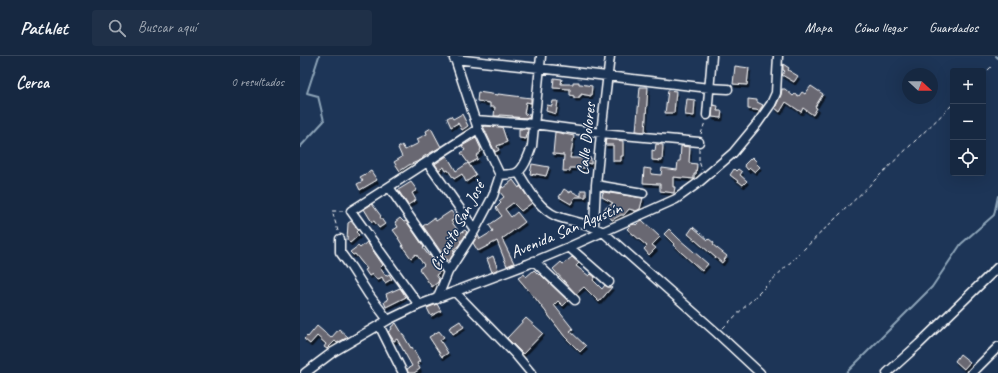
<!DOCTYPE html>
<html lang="es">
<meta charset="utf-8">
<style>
:root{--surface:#162841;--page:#1f3048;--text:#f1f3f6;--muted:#9ea6b1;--line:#35445a}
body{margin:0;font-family:Caveat,sans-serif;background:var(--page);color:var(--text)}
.controls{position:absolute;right:12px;top:12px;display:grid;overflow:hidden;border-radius:4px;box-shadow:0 4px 16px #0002}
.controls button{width:36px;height:36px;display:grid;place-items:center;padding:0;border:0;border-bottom:1px solid var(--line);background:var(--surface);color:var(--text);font:20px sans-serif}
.compass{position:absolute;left:602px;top:12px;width:36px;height:36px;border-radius:50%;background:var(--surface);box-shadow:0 4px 16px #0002;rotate:111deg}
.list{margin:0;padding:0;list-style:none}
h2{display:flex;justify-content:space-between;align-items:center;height:52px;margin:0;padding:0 16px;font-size:17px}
h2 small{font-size:13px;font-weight:400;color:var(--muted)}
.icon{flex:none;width:22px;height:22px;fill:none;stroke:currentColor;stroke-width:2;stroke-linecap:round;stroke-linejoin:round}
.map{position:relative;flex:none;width:698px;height:317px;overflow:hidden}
header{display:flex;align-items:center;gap:24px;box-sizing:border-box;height:56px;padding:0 20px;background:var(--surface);border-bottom:1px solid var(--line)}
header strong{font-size:19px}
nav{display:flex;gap:22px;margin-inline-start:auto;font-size:14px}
.search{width:280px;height:36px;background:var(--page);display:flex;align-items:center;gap:10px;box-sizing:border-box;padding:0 14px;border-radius:4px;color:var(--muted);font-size:15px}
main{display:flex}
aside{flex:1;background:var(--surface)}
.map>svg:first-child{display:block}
</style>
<header>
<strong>Pathlet</strong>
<div class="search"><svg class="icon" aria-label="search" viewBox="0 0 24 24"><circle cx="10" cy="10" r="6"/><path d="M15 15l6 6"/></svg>Buscar aquí</div>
<nav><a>Mapa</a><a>Cómo llegar</a><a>Guardados</a></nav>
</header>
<main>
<aside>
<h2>Cerca<small>0 resultados</small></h2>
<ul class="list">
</ul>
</aside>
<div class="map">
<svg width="698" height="317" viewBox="0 0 698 317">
<defs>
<filter id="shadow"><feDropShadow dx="1.5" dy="3" stdDeviation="0" flood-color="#0009"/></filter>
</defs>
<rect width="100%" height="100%" fill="#1d3557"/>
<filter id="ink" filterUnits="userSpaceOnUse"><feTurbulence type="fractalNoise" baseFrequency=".025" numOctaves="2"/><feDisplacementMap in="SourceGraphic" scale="8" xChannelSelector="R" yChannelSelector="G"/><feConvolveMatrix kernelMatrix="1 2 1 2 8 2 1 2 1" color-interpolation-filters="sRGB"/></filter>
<g filter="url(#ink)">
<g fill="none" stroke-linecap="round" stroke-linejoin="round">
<path stroke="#8da4b8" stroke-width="2" d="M696,0L698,2
M0,91L24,65L18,40L7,37L19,0
M546,317L632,231L661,188L694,159L698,140"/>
</g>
<path fill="#696772" stroke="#fff" filter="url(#shadow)" d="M483,8L489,12L488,14L498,20L494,26L482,19L485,15L483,14Z
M435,10L449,12L447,29L433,28Z
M254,22L262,23L261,28H273V26H279V28H281L292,30L291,40L281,38V40H279V42H274V40L270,39V33L253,32Z
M511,30L523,38L515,51L517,52L513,59L503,52L501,56L486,46L480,56L475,52L481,39L482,33H485L493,40L495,38L499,40L502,36L505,38Z
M340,31H348L345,76L336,75Z
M368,34L376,35L374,57H365Z
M178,36L198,39V38L231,42V47L226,46L224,58L230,59L229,62L213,61V60L200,59V60H194L195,51H190V47L177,45Z
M387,43L395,44L394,60L385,59Z
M448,43L457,44V46L463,49L459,55L456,54L448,53Z
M253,45H258L256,58L246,55L247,49L252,50Z
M413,49L418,50L417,55H422L421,62L412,61Z
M162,58L168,70L162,74L158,67L151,71L147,62L151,60L153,63Z
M183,70L202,71L207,86L197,90L199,94L195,96Z
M131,72L141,91L123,101V102L121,104L109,109L100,115L94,106L102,101L98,92L102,89L105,94L119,87L117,83L127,78L126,75Z
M219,73H228L226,83L219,82Z
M255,76L274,80L270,102H291V108L286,107L285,112H270V115H263L264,99L253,98Z
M176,82L181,93L180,94L181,96L176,100L178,103L169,108L161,97L165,94L162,90Z
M306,83L323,85V100H321V105H313V89H305Z
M356,88L363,89L362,105L352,104V94L355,95Z
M381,90L390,91L389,107L397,108L396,118H394V123L373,121V131H375L374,137L360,135V128L343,127L344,112L351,113V118L361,119L362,112L377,114L378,105H380Z
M147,100L156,115L168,107L176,119L166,126L162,118L154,123L148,114L146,115L144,111L139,114L135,108Z
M452,101L457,106L456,107L460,111L455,116L450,112L448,114L444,109Z
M232,108L249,111L246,120L236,118V119L230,118Z
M434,113L436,115L438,113L442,116L440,119L447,125L443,129L430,119Z
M71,115L77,124L60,134L57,128L63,125L60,121Z
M213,124L219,132L220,130L232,147L221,155L213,147L205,153L211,161L217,156L225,166L202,183L214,207L207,210L197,185L178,195L173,187L178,179L180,183L193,175L189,169L202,160L196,152L201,147L199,145L204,141L200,136L202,130L203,132Z
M111,126L117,134L112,137L116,144L108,149L98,134Z
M264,133L270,137L271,135L281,140V134H286V141H275L271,148L259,141Z
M303,136L343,142L340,153L336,155L329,153L324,159H321L312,164L304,153L313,147L302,141Z
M72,148L81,160L80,161L85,168L79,172L74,165L72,166L64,153Z
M151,155L154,159L153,160L155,163L151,165L160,177L165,174L167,176L163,183L160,185L161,186L158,190L153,194L155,195L149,205L146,203L123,170L134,162L136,165Z
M100,162L104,166L106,165L124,191L123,192L129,200L130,199L141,215L136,219L139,223L138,226L132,231L119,213L124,209L116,198L111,202L102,190H103L98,182H99L93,174L98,171L95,166Z
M342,164L360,181L352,189L356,192L349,199L344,193L347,190L327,173L331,169L335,168L336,169L339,166Z
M51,165L58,174L56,176L59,179L50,187L47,184L48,167Z
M393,171L408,184L409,183L414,187L413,189L427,200L422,207L388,178Z
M369,173L379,183L408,208L402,215L373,189L374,188L364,178Z
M67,186L83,209L80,212L86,220L89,218L92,223L85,227L82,221L77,224L72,218L69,220L65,214L67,213L55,198L53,199L50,196L58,190L60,192Z
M193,200L198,213L192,216L187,203Z
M272,201L279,207L276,210L289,220L291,218L295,221L293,224L302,233L305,229L308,231H312L299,246L284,231L276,238L253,213L261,206L263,208Z
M234,214L239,219L240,218L268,245L263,250L258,245L254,249L273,273L270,275L286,290L280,296L265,281L236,243L218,222L224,218L226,221Z
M100,232L106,241L86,251L84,246L88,244L86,238Z
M137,248L141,255L131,260L127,252Z
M226,262L243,277L223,298L207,282Z
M160,265L164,271L153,278L149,272Z
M96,267L111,292L112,291L120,305L117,307L120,313L114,317H108L107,313L112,310L97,283L94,285L88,276L92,273L91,271Z
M17,270L31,282L39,273L48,281L37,287L35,285L27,293L24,291L26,288L17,280L10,288L4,283L7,280L8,281Z
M139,275L144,281L140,284L148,297L142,301L129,281Z
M660,298L670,306L664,313L655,305Z"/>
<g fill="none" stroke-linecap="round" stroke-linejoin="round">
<g stroke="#fff" stroke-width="11">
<path id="minor" d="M154,3L239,12L409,32L428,33
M407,59L412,0
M175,64L234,68L301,77L399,86
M127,106L175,174
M218,116C228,132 238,152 256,160C272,166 287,166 303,176L417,277L460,317
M200,119C205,118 211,119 216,117C224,114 229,98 232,90L241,0
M296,129L343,137
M89,131L148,216
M294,170L296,129L301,77L310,0
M40,183V196L51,211L69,239L88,264
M269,191L309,226
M234,205L275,244
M155,236L216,299L231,317
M137,243L148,216L175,174L193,140L200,119L178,73L154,0
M119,249L51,155C94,128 136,100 178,73
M79,269L103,317
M5,317L33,296L88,264L119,249L228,208L269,191L376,143L398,127L433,97L457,68L471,48L476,37L478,0
M587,317L619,288L698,211
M672,317L698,291"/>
</g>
<path stroke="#fff" stroke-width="1" stroke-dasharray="4 3" stroke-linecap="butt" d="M683,19L692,10
M401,78L405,66
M399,93V105L402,114
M38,175L32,155H44
M423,272L653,48"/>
<use href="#minor" stroke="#1d3557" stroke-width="8"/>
</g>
</g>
<g text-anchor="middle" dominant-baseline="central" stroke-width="3" stroke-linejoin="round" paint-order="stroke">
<g font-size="17" fill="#fff" stroke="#1d3557">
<text transform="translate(286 83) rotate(-84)">Calle Dolores</text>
<text transform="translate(157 170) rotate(-62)">Circuito San José</text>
<text transform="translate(266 174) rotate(-23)">Avenida San Agustín</text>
</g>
</g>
</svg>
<div class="controls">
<button>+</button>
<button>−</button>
<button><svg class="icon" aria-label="locate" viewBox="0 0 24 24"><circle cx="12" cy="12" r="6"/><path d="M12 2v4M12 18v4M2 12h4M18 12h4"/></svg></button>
</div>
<svg class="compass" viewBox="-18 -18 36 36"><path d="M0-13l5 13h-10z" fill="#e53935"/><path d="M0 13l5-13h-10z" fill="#9ea6b1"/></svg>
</div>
</main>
